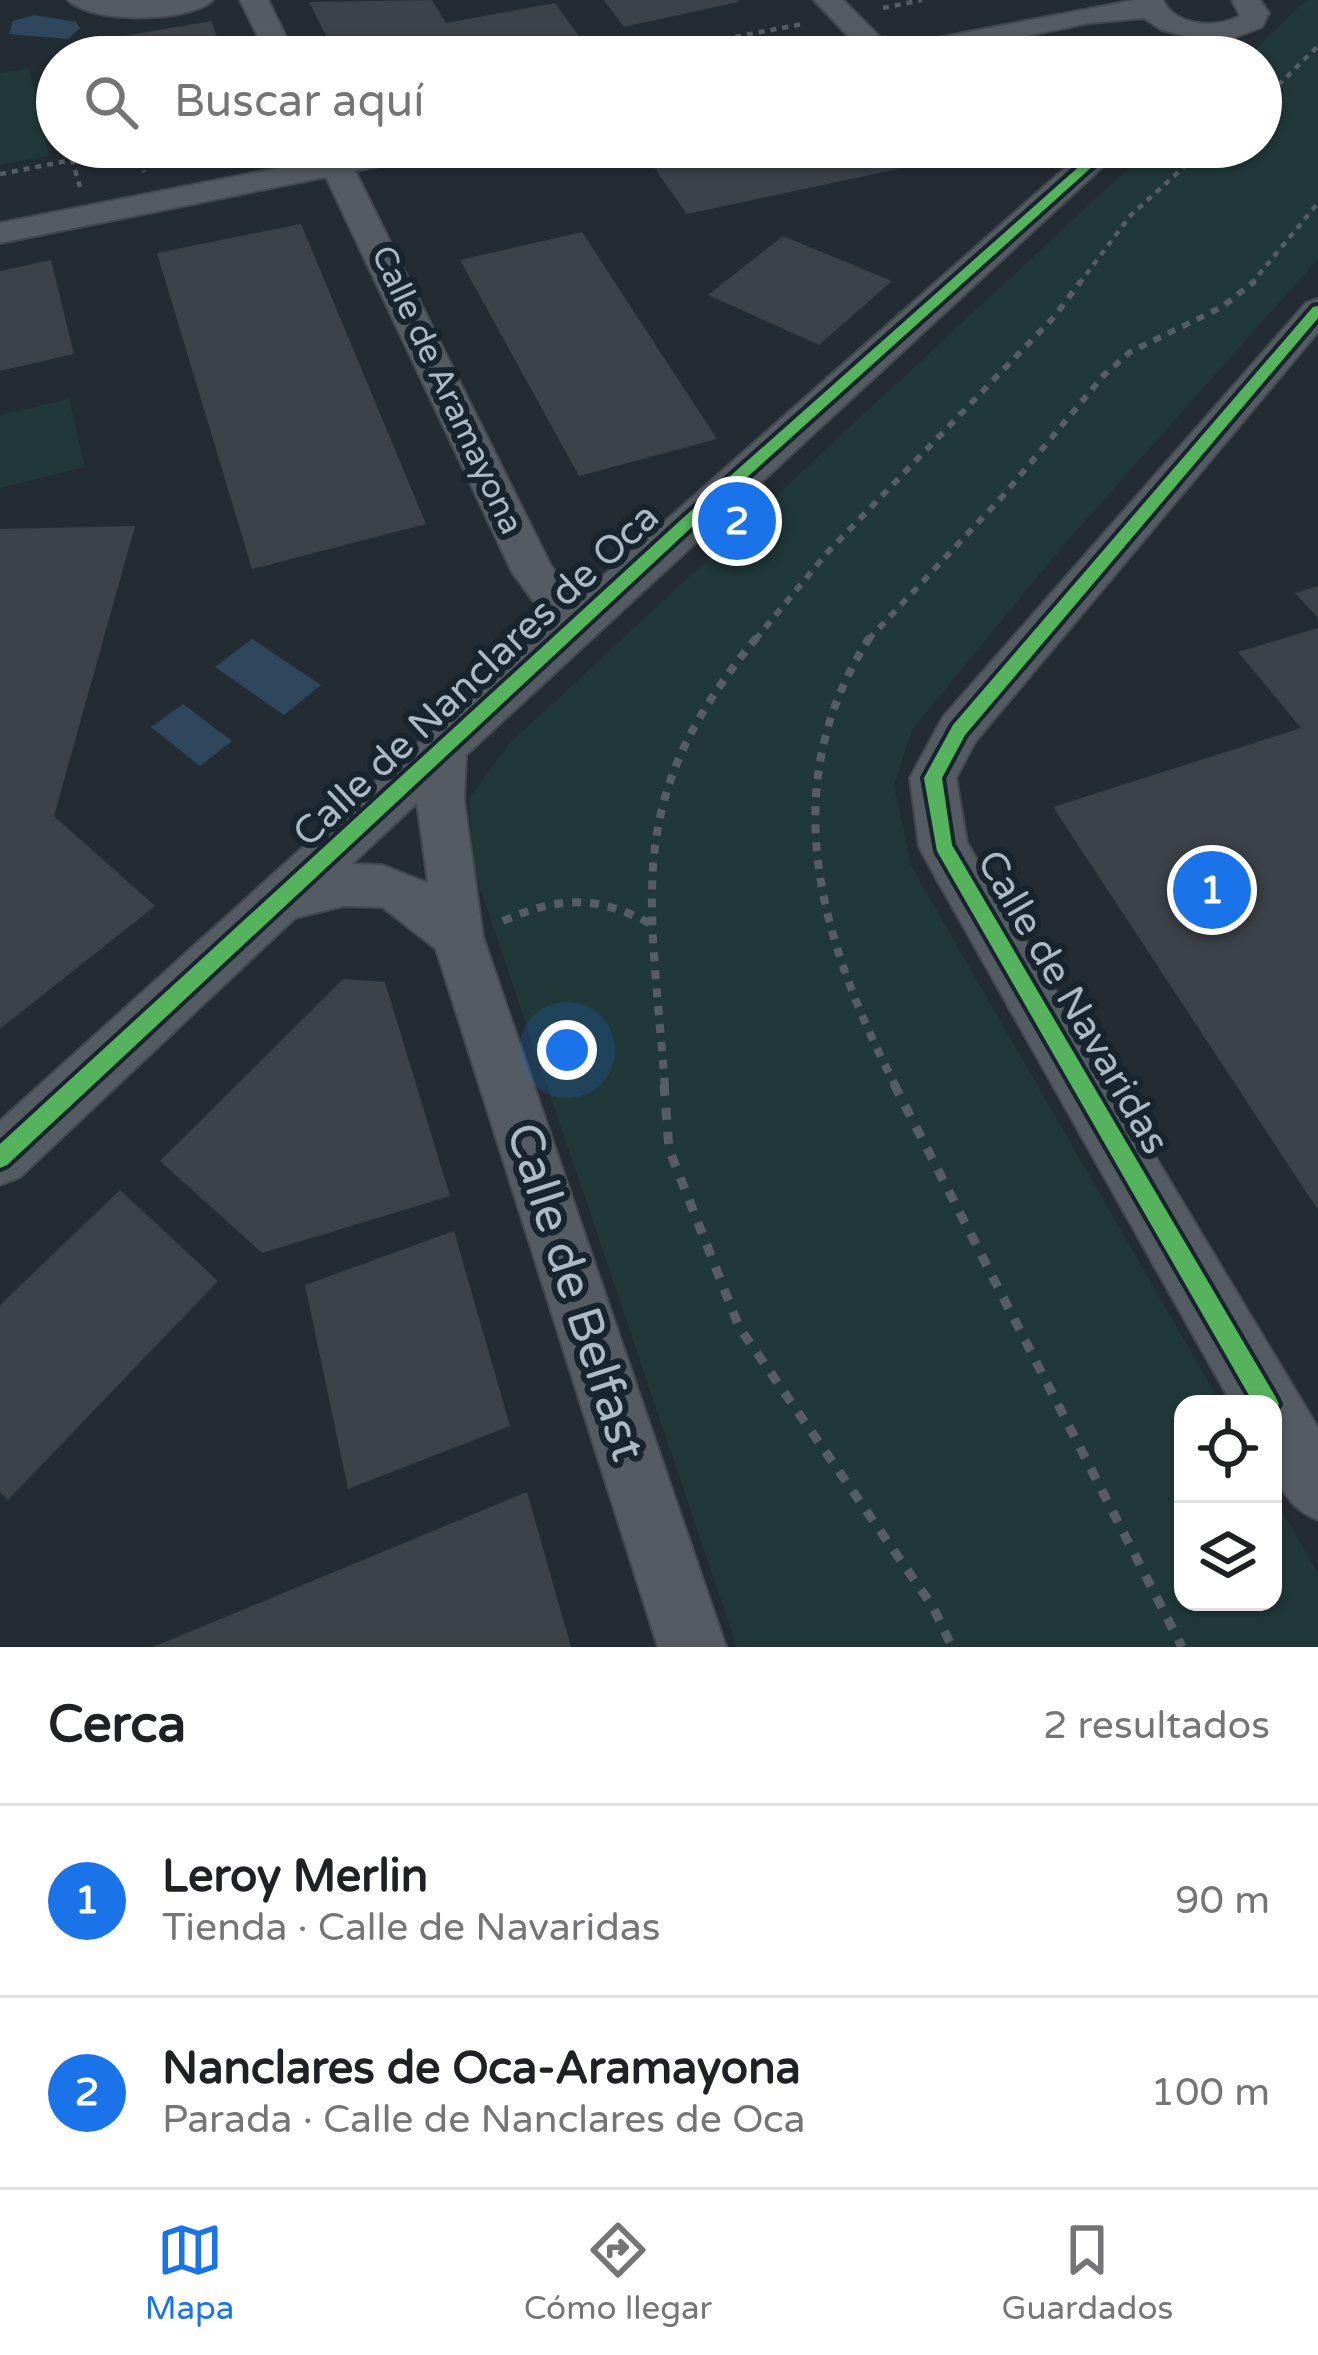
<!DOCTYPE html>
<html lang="es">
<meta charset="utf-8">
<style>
:root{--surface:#fff;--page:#f2f2f2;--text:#202124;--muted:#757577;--line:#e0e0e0;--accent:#1a73e8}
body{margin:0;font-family:"Varela Round",sans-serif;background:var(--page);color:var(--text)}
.controls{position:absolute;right:36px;bottom:36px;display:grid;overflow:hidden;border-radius:24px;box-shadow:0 3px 9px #0004}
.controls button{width:108px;height:108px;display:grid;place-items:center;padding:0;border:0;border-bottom:3px solid var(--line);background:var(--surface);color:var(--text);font:60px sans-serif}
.you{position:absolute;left:567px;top:1050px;width:42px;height:42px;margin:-30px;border:9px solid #fff;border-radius:50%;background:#1a73e8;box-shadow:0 0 0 18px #1a73e833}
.badge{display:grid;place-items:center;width:78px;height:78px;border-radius:50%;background:var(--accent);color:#fff;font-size:39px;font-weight:700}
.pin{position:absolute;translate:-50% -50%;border:6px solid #fff;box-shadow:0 3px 12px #0006}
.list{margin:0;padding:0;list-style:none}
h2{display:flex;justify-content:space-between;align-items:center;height:156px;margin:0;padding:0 48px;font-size:51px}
h2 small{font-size:39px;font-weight:400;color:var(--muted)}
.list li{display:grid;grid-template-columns:78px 1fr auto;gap:36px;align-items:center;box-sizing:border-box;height:192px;padding:0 48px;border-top:3px solid var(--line)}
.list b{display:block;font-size:45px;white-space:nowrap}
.list p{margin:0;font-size:39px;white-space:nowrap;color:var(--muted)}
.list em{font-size:39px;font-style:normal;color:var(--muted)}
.icon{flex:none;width:66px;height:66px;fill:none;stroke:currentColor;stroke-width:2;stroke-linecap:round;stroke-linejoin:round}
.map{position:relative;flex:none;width:1318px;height:1647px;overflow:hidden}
.search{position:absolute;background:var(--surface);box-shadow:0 3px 9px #0004;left:36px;right:36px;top:36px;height:132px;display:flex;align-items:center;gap:30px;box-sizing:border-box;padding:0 42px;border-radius:66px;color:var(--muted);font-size:45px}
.sheet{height:540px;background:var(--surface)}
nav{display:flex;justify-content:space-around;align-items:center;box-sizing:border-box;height:168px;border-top:3px solid var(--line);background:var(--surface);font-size:33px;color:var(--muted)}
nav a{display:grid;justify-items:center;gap:6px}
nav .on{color:var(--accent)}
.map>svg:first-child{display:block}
</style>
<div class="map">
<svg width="1318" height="1647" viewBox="0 0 1318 1647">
<rect width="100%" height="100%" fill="#242c33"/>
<path fill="#213839" d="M1306,0H1318V259L1061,548L912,730L894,786L911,866L1221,1404H1183V1602H1273V1495L1318,1574V1647H737L474,870L469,799L508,745L1151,147H1261V57H1247Z
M29,69L49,156L0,165V73Z
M69,399L85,467L0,488V415Z"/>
<path fill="#2e475c" d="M34,15L76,22L80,28L68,39L9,34L13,21Z
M252,639L321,685L284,715L215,667Z
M183,704L232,741L200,766L151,727Z"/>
<path fill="#3b4248" d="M432,0L446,23L555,3L589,50L555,57H337L309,2Z
M604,0H738V2L624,27Z
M211,21L225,57H92L88,42Z
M667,147H990L991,149L687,214L643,152Z
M301,224L426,524L252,569L157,253Z
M582,232L717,439L579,476L460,260Z
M783,236L892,281L819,345L708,295Z
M51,260L74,354L0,371V271Z
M135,526L54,816L155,906L0,1029V529Z
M1318,586V618L1295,593Z
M1318,628V1210L1053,807L1301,728L1238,652Z
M343,979L385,982L450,1196L262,1253L160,1161Z
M120,1190L218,1281L8,1500L0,1492V1305Z
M454,1231L510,1426L348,1489L305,1285Z
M527,1492L571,1647H153Z"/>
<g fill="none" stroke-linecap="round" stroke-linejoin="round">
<g stroke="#42484e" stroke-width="4">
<path id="minor" d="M68,0H213C189,23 92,24 68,0Z
M240,0H268L296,57H268Z
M814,0H843L890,47L1135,0H1163C1175,26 1215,29 1240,16L1232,0H1260L1269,13L1262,27L1228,40H1200L1162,30L1144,18L1089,23L925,57H868Z
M312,147H344L347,154L381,147H444L439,154L355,171L551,566L577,599L1089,147H1124L466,755L464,800L483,937L726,1647H658L436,949L382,907L343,906L295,918L20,1177L0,1185V1121L550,624L512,572L326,177L0,243V223L318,160ZM417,803L428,883L382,865L352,864Z
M1318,299V332L975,742L956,778L967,843L1318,1428V1520C1267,1499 1273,1452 1273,1404H1232L926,860L919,846L910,778L943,717L1306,303Z"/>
</g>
<path stroke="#565e64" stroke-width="4.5" stroke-dasharray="6 6" stroke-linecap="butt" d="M883,8L922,0
M629,57L803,24
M1261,102L1318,46
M139,147L144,172
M0,174L72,160L80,187
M1079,284L1130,216L1206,147
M1251,284L1318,203"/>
<path stroke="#565e64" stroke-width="6" stroke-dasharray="8 8" stroke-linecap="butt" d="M755,640L827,553L1054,317L1081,281
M868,640L1002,497L1104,375L1130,352L1222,307L1255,281"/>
<path stroke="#565e64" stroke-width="8" stroke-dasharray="9 9" stroke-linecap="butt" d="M870,637C773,786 820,939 896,1087
M503,921C559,896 597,895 651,924
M665,1087C650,889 622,800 757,637"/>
<path stroke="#565e64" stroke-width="9" stroke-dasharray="12 12" stroke-linecap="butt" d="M664,1084L669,1149L739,1327L933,1607L952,1647
M894,1084L1182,1647"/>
<use href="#minor" fill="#545b62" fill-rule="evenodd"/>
<g stroke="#18242e" stroke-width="8">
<path id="cycleway" d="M1101,147H1114L694,525L7,1165L0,1168V1144L683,518Z
M1318,306V318L965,735L942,778L952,845L1275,1396L1279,1404L1273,1413V1404H1254L937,851L924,778L953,725L1313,307Z"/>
</g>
<use href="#cycleway" fill="#56b35d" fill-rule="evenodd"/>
</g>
<g text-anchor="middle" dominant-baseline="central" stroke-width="12" stroke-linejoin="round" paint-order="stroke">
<g font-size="33" fill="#acbac6" stroke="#18242e">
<text transform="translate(447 390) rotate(65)">Calle de Aramayona</text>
</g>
<g font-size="39" fill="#acbac6" stroke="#18242e">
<text transform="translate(476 675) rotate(-43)">Calle de Nanclares de Oca</text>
<text transform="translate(1073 1002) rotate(60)">Calle de Navaridas</text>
</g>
<g font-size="48" fill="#acbac6" stroke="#18242e">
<text transform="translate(575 1292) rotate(72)">Calle de Belfast</text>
</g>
</g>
</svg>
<div class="controls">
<button><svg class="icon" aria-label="locate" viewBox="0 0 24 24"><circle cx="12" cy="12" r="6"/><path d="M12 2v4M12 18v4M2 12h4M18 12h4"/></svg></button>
<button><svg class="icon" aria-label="layers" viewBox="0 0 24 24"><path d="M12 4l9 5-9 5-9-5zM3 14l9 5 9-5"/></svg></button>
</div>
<div class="you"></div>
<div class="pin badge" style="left:1212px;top:890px">1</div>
<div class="pin badge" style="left:737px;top:521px">2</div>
<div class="search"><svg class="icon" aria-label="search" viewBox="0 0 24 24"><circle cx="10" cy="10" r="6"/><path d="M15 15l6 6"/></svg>Buscar aquí</div>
</div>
<section class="sheet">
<h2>Cerca<small>2 resultados</small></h2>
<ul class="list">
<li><span class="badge">1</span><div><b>Leroy Merlin</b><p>Tienda · Calle de Navaridas</p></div><em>90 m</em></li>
<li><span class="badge">2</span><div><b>Nanclares de Oca-Aramayona</b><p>Parada · Calle de Nanclares de Oca</p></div><em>100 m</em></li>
</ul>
</section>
<nav>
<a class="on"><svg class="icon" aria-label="map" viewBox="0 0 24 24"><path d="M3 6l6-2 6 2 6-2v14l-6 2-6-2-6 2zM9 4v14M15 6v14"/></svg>Mapa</a>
<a><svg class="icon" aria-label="directions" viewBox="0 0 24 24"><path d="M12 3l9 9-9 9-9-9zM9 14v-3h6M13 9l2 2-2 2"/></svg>Cómo llegar</a>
<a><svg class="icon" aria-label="saved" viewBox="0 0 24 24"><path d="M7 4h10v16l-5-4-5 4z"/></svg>Guardados</a>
</nav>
